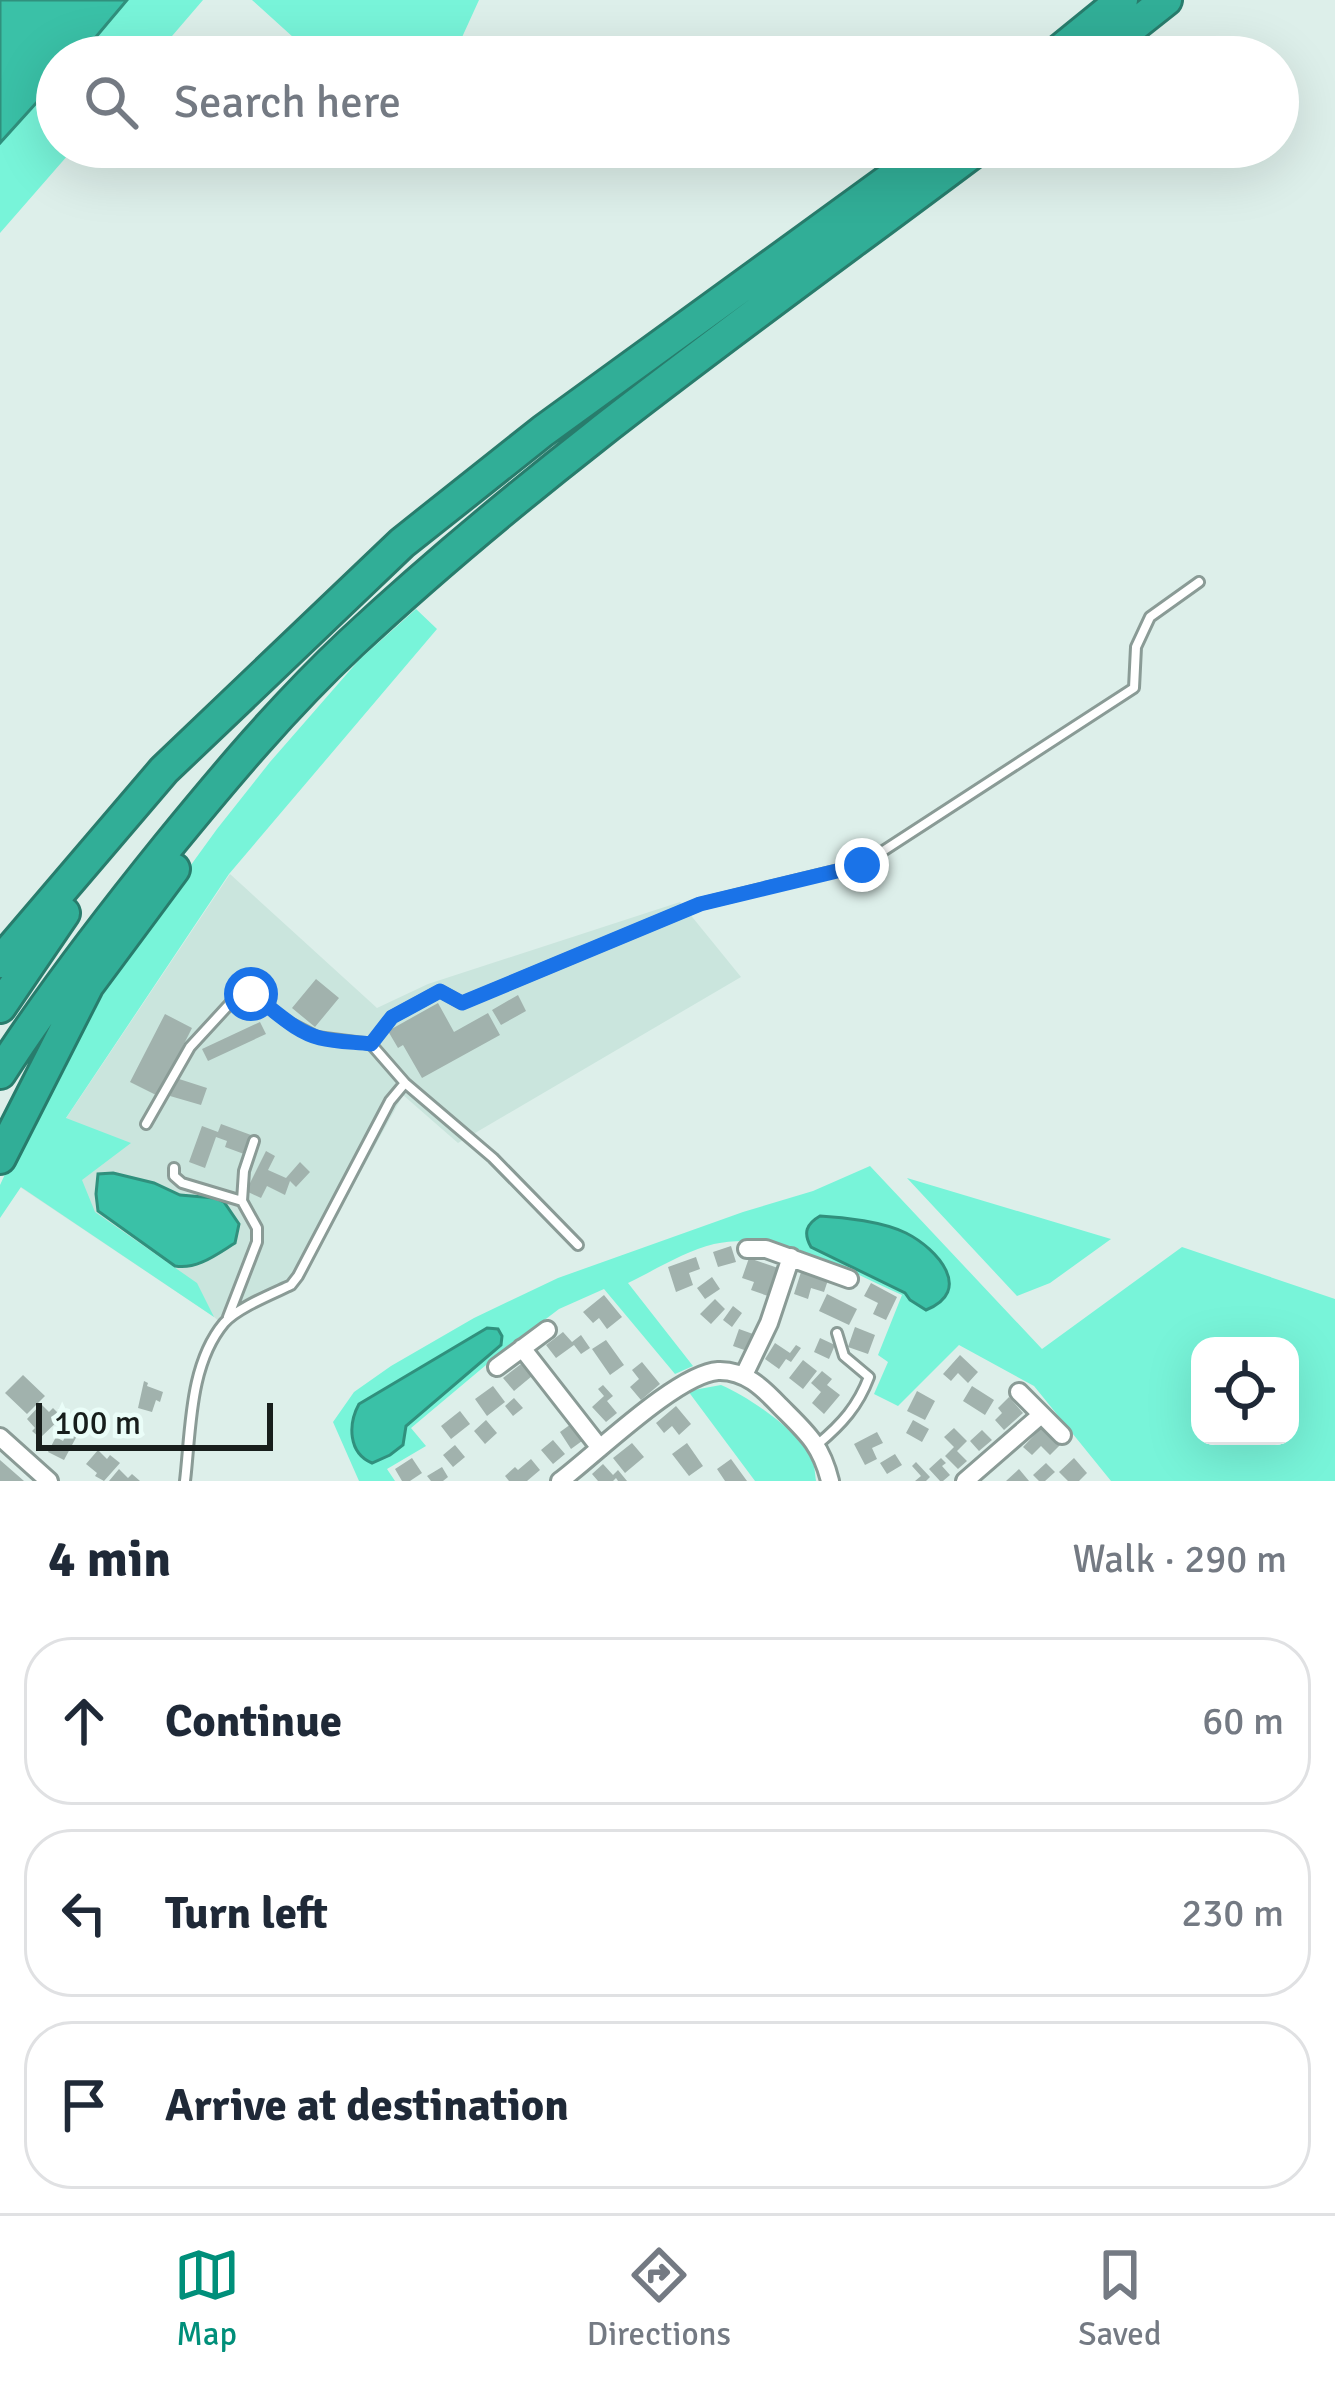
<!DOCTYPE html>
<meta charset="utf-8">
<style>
:root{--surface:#fff;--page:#f2f2f3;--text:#1f2937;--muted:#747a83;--line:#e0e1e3;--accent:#008f7a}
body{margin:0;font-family:Signika,sans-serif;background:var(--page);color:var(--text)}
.controls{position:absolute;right:36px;bottom:36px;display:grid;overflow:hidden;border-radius:24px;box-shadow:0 12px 48px #0002}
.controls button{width:108px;height:108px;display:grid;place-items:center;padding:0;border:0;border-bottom:3px solid var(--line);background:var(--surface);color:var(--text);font:60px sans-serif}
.scale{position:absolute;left:36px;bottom:30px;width:237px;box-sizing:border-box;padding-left:12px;border:6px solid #181e1c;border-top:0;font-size:33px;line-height:42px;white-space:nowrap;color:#181e1c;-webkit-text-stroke:9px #eafdf8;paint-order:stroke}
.stop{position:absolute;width:36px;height:36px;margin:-27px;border:9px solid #1a73e8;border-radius:50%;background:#fff}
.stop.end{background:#1a73e8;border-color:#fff;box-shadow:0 3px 12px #0008}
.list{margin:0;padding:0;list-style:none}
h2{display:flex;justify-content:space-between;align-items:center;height:156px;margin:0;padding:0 48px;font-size:51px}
h2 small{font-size:39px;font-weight:400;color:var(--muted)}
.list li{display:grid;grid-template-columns:78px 1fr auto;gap:36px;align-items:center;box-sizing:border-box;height:168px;margin:0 24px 24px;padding:0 24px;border:3px solid var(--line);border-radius:48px}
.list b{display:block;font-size:45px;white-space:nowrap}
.list em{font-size:39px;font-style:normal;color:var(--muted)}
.icon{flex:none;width:66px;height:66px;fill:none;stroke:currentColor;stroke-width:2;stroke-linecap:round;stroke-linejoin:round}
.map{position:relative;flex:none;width:1335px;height:1481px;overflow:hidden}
.search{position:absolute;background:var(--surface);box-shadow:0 12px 48px #0002;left:36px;right:36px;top:36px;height:132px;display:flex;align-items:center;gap:30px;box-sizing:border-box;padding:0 42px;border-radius:66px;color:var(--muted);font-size:45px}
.sheet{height:732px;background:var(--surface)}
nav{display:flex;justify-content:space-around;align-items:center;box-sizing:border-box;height:168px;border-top:3px solid var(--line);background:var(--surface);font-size:33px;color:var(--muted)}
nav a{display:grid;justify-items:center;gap:6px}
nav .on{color:var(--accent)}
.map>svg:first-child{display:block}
</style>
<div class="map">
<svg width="1335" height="1481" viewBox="0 0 1335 1481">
<rect width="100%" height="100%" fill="#ddefea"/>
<path fill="#cae5dd" d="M230,874L377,1008L428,984L680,902L741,977L458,1143L403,1095L301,1280L294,1288L241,1317L227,1328L214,1317L20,1187Z"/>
<path fill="#78f4d9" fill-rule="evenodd" d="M127,0H203L154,57H78Z
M252,0H479L453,57H315Z
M57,79V147H75L0,233V143Z
M416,609L437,629L229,874L66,1118L131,1143L82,1180L95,1212L197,1283L214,1317L21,1187L0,1218V1185L21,1140L125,956L217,829L270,762L359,660Z
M870,1166L1042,1349L1182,1247L1335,1299V1481H1111L1034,1386L959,1345L898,1406L874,1394L888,1362L878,1355L902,1295C843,1269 781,1230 714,1244C685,1251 655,1270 628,1283L693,1366L675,1374L604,1289L559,1309L492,1360L411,1428L426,1446L387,1469L395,1481H359L333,1422L354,1392L391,1366L474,1318L558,1278L743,1212L813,1191ZM1200,1346H1290V1436H1200Z
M907,1178L1111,1239L1050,1283L1017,1296Z
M721,1385C749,1397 800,1431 812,1461C815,1467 815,1474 816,1481H755L688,1391Z"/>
<path fill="#3ac1a7" stroke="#30907d" stroke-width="3" d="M0,0H127L79,57H57V80L0,143Z
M113,1173L154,1183L180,1195L215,1198L224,1202L239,1224L235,1243C217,1254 197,1270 175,1266L98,1211L96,1194L98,1174Z
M820,1216C844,1217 884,1222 906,1233C938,1249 974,1291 926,1310L910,1300L905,1293L811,1247C803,1233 806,1224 820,1216Z
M487,1328L498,1329L502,1336L501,1345L406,1426L403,1445L390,1455L372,1463C348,1453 348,1424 359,1404Z"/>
<path fill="#a1b2ad" d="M316,979L339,998L315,1027L292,1008Z
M518,995L526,1011L501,1025L492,1010Z
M438,1003L454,1032L488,1013L500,1035L422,1078L403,1045L398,1048L388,1031Z
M165,1014L192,1028L158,1096L130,1082Z
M260,1022L266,1034L208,1061L202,1049Z
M176,1078L207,1088L201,1105L170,1096Z
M221,1124L251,1135L244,1154L225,1147L227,1141L216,1137L205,1168L189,1162L202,1126L218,1132Z
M266,1151L275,1156L268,1170L286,1178L300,1162L310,1172L296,1187L290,1181L285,1195L267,1186L261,1198L246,1191Z
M731,1246L736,1262L718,1267L713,1252Z
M696,1257L700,1269L689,1273L693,1285L676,1292L668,1267Z
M749,1258L778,1268L768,1296L751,1290L754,1282L742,1278Z
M802,1269L829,1277L824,1292L811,1288L808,1299L794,1294Z
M712,1277L720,1289L705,1299L697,1288Z
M871,1283L897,1297L886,1320L873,1314L878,1303L864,1296Z
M827,1294L857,1309L849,1325L819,1311Z
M604,1295L622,1317L607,1329L599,1318L593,1323L583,1312Z
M715,1299L725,1309L711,1324L700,1314Z
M733,1306L742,1313L732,1327L723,1320Z
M855,1327L875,1335L868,1354L848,1347Z
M739,1329L753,1334L747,1351L733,1346Z
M563,1332L572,1342L581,1335L590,1348L581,1354L574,1345L556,1358L546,1345Z
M820,1338L835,1345L829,1359L814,1352Z
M606,1340L624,1365L610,1375L592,1349Z
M775,1343L790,1353L796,1345L801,1348L791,1362L786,1359L779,1369L765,1359Z
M960,1355L978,1372L968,1383L958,1373L951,1381L943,1374Z
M803,1360L817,1371L803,1389L789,1378Z
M642,1362L660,1384L641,1400L630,1387L639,1379L632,1370Z
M521,1364L532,1376L514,1391L503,1378Z
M822,1371L832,1379L827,1385L840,1395L824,1414L812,1403L821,1392L811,1383Z
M23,1375L45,1396L27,1414L5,1393Z
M144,1381L148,1383L147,1386L163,1392L160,1402L156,1400L152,1412L138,1408Z
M603,1385L613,1396L607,1401L617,1413L606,1422L592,1407L604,1396L598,1389Z
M493,1386L505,1402L487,1416L475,1399Z
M972,1386L994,1400L985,1415L963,1401Z
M917,1391L935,1401L925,1420L907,1411Z
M1009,1397L1023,1413L1004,1430L995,1420L1002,1413L998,1408Z
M514,1398L523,1408L513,1416L505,1406Z
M41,1404L49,1412L53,1408L62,1417L40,1438L32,1431L35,1428L27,1419Z
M676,1406L691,1424L679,1435L672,1426L664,1433L656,1423Z
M460,1411L470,1424L451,1439L441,1426Z
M486,1420L497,1433L485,1444L474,1431Z
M913,1420L929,1429L922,1442L906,1433Z
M571,1424L582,1441L571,1449L560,1432Z
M70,1427L79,1432L64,1460L48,1452L56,1437L63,1441Z
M1042,1427L1060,1445L1050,1455L1041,1446L1032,1455L1023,1447Z
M954,1428L967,1441L957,1451L967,1461L958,1469L945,1456L954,1447L944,1437Z
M982,1430L992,1440L979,1451L970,1441Z
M877,1432L883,1443L872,1448L877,1459L865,1465L854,1444Z
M553,1440L565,1454L553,1464L541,1450Z
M632,1443L644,1457L625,1473L613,1458Z
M687,1443L703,1466L689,1476L672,1454Z
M455,1445L465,1457L453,1467L443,1455Z
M98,1450L107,1459L110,1455L120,1463L104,1481L95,1476L97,1473L86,1464Z
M895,1454L902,1465L887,1474L880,1463Z
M412,1458L422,1473L410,1481H402L395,1469Z
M941,1458L946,1463L942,1466L950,1475L943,1481H940L929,1469Z
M1074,1458L1087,1473L1079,1481H1068L1059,1472Z
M531,1459L540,1470L527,1481H509L505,1476L515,1467L518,1470Z
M731,1459L747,1481H725L717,1469Z
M0,1460L24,1481H0Z
M916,1462L930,1477L926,1481H915L921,1476L912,1466Z
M1046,1463L1055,1472L1045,1481H1039L1033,1475Z
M603,1464L613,1475L618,1470L627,1481H618L616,1478L613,1481H598L592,1474Z
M442,1467L448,1477L443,1481H431L427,1476Z
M119,1469L128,1478L132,1474L140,1481H109Z
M1019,1469L1029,1481H1006Z"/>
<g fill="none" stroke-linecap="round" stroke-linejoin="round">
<g stroke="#8a9b96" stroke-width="14">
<path id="lane" d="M146,1124L190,1047L236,997L251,994L288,1022L317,1037L371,1044
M174,1168V1176L182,1183L242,1201
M578,1245L493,1158L405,1083L371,1044L392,1017L440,991L462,1003L700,904L863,864L1134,688L1136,647L1150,617L1199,582
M228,1317L257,1242V1228L242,1201L244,1171L254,1141
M818,1444C842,1424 858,1406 869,1377L844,1356L837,1333
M185,1481C191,1430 189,1365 224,1323C237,1308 272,1294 291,1285L298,1276L390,1101L405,1083"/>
</g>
<g stroke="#8a9b96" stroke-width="22">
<path id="street" d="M747,1249H766L849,1279
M522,1348L600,1448
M497,1367L547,1330
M744,1375L769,1323L791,1257
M1019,1392L1062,1435
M0,1437L49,1481
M560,1481C596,1454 677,1374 718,1371C745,1370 763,1388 780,1406C806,1432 821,1444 830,1481
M965,1481L1041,1415"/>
</g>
<g stroke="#287c6c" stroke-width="36">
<path id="highway" d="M1052,57L1122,0
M1094,57L1166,0
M0,962L164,770L402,543L543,431L934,147
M0,1007L64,913
M0,1073C51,994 109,919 168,846C226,775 284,706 351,643C546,461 767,307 980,147
M0,1158L88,985L174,869"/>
</g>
<use href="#lane" stroke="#fff" stroke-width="8"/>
<use href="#street" stroke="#fff" stroke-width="16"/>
<use href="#highway" stroke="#31ae97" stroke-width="30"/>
</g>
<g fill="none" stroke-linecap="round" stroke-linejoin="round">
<path stroke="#1a73e8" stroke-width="15" d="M251,994C274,1009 293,1031 320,1038C336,1042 355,1042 371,1044L392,1017L440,991L462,1003L700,904L862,865"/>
</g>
</svg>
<div class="controls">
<button><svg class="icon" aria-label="locate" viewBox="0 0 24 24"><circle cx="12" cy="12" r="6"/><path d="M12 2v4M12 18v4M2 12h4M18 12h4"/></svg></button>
</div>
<div class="scale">100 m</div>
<div class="stop" style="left:251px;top:994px"></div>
<div class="stop end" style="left:862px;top:865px"></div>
<div class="search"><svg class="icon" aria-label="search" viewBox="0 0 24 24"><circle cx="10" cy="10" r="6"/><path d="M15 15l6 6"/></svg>Search here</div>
</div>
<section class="sheet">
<h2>4 min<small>Walk · 290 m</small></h2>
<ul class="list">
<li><svg class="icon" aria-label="ahead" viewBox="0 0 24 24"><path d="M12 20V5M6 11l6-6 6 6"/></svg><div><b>Continue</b></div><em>60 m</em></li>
<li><svg class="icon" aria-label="left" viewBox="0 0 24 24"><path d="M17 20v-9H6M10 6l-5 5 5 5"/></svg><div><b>Turn left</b></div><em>230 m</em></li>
<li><svg class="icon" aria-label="arrive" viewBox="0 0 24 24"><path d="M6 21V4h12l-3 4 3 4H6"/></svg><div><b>Arrive at destination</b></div></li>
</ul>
</section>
<nav>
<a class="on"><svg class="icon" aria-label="map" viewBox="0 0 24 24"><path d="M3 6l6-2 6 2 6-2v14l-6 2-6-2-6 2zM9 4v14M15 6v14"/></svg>Map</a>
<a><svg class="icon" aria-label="directions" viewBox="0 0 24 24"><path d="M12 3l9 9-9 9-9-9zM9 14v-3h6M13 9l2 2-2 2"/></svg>Directions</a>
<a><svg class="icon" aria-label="saved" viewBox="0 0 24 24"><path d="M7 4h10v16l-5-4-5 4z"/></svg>Saved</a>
</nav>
